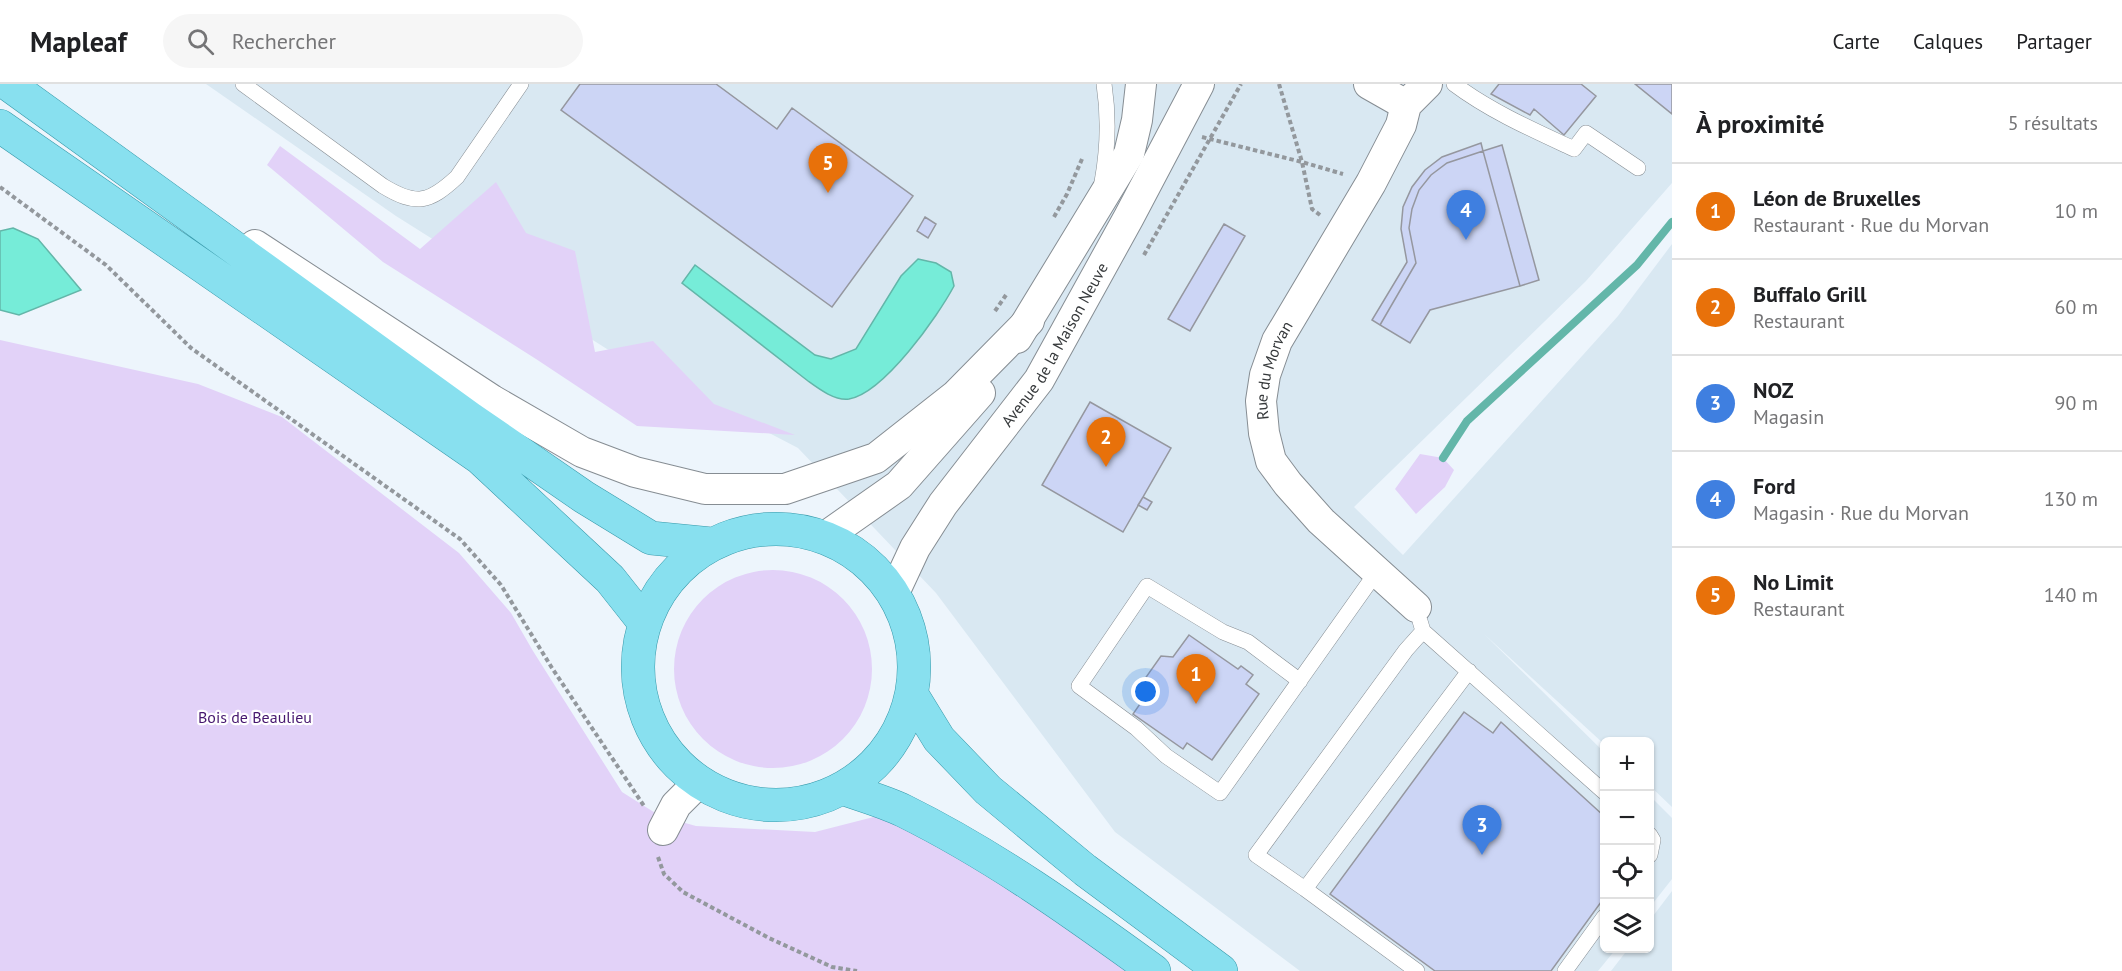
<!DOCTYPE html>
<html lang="fr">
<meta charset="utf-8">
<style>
:root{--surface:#fff;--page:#f6f6f6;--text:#202124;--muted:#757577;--line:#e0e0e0;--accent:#d04621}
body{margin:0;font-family:"PT Sans",sans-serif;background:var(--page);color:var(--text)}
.controls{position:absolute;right:18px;bottom:18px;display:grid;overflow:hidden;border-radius:9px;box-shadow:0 2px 4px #0004}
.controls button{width:54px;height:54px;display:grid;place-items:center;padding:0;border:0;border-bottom:2px solid var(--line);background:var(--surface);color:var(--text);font:30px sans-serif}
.you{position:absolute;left:1146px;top:608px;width:21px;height:21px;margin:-15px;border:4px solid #fff;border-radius:50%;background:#1a73e8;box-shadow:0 0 0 9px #1a73e833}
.badge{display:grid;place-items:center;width:39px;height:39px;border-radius:50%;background:var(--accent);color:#fff;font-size:20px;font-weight:700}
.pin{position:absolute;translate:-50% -50px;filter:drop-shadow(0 2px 3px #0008)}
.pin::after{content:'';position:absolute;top:32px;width:21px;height:18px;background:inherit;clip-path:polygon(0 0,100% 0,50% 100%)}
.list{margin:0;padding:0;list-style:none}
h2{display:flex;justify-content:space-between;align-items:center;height:78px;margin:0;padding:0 24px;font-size:26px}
h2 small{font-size:20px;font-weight:400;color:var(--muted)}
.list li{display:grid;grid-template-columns:39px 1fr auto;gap:18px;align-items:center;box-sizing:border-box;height:96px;padding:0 24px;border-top:2px solid var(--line)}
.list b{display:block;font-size:22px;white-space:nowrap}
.list p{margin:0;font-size:20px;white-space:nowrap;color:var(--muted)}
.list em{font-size:20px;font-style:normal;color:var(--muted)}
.icon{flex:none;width:33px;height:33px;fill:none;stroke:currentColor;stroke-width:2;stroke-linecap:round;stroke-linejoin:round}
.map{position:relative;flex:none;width:1672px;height:887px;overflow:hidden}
header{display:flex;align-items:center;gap:36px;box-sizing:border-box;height:84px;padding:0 30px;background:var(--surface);border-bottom:2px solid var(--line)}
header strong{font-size:28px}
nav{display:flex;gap:33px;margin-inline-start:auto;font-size:21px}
.search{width:420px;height:54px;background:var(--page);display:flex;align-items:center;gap:15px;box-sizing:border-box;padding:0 21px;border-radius:33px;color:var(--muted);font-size:22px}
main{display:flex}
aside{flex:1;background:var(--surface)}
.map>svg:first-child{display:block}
</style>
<header>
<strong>Mapleaf</strong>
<div class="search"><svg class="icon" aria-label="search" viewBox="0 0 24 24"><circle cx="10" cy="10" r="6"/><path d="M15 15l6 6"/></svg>Rechercher</div>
<nav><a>Carte</a><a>Calques</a><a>Partager</a></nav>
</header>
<main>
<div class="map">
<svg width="1672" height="887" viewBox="0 0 1672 887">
<rect width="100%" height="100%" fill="#edf5fc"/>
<path fill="#d9e8f2" d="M206,0H1672V99L1586,197L1354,423L1403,471L1618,232L1672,160V723L1650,702V658H1604V660L1484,550L1604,668V864L1616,865L1598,887H1300L1115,748L936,509L798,364L607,265L396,132Z
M1650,712L1672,734V795L1650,823Z
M1672,807V887H1611L1628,865L1650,864V836Z"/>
<path fill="#e2d2f8" d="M280,62L420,165L496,98L526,149L575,167L595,268L653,257L714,320L795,351L637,342L536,275L383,178L267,81Z
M0,256L198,300L282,333L459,469L511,529L533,567L622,708L660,732L696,742L815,748L901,726L1154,887H0Z
M1420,370L1443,374L1454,386L1445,403L1416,430L1395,405Z
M674 585a99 99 0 1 1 198 0a99 99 0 1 1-198 0Z"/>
<path fill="#76ecd8" stroke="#63b6a9" stroke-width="1.5" d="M13,144L38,155L81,206L19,231L0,226V147Z
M918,175L936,179L951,188L954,202C938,232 884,309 849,315C835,317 819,305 808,297L682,199L695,181L815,271L831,275L856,265L901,192Z"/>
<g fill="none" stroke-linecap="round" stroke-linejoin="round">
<path stroke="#63b6a9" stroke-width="8" d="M1443,374L1467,337L1637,181L1672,138"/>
</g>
<path fill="#ccd5f5" stroke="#95979f" stroke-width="1.5" d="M580,0H716L777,45L792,24L913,112L832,223L561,26Z
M1499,0H1581L1596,12L1564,51L1534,25L1530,31L1491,10Z
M1635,0H1672V30Z
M1481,59L1483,67L1447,79L1431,91L1419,106L1412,125L1409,144L1416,179L1380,241L1372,236L1407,178L1401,145L1403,123L1412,103L1425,86L1442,73Z
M1502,61L1539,196L1520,202L1483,67Z
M1483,67L1520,202L1430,226L1410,259L1380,241L1416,179L1409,144L1412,125L1419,106L1431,91L1447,79Z
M925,133L936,140L928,154L917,147Z
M1224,140L1245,152L1190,247L1168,235Z
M1090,318L1171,364L1123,448L1042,401Z
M1143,413L1152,418L1147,426L1138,421Z
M1189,551L1238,585L1241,582L1253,591L1246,600L1259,610L1212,676L1187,659L1183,665L1133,630L1149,607L1144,596L1161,572L1173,573Z
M1464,628L1493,649L1501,638L1604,732V814L1551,887H1435L1330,810Z"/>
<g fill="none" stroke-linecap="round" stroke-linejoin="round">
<g stroke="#868d93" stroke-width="16">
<path id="lane" d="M243,0L383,102C416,122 429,119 457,93L521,0
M1454,0C1490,27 1533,46 1574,65L1586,49L1638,84
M1102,98C1108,65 1109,33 1104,0
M1420,537L1423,547L1604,708
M1423,547L1406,566L1256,771L1305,805L1469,587
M1300,597L1248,558L1223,548L1147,502L1079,602L1136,644L1166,672L1220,709L1378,486
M1650,751L1653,756L1650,771
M1305,805L1417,887
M1565,887L1604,833"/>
</g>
<g stroke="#868d93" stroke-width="32">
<g id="street">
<path d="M1369,0L1406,21"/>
<path d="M255,161L492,316L582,368L635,388L705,405H785L876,374L956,311L1029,237"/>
<path d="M1017,254L1129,70L1137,36L1141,0"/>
<path d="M825,453L899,401L980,309"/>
<path id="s1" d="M894,509L915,464L943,420L1039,296L1129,133L1199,0"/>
<path id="s2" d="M1416,523L1321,437L1288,400L1271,377L1264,349L1261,317L1265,291L1277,257L1371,99L1401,41L1406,21L1427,0"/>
<path d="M663,746L676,721L698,699"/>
</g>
</g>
<g stroke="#3799aa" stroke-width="34">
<path id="primary" d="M8,0L471,335L584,413L651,454L712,460
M0,42L480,374L610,495L644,538
M638 583a138 138 0 1 1 276 0a138 138 0 1 1-276 0Z
M912,611L939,655L988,706L1085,786L1221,887
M844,705C864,712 885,718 904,727C993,771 1074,829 1154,887"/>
</g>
<path stroke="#93989d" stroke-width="4" stroke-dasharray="4.5 3" stroke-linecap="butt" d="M1279,0L1302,78L1312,125L1320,131
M1202,53L1302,78L1343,90
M0,103L106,181L191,264L460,455L501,501L552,584L644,722
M1054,133L1067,110L1082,75
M1144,171L1241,0
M995,227L1006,211
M658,773L664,790L683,808L769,854L832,883L857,887"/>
<use href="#lane" stroke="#fff" stroke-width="15"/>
<use href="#street" stroke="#fff" stroke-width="30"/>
<use href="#primary" stroke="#88e0ef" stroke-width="33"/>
</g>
<g text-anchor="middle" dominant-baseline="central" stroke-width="4.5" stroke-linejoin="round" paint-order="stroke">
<g font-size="16" fill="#36393b" stroke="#fff">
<text stroke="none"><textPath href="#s1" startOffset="297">Avenue de la Maison Neuve</textPath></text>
<text stroke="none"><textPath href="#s2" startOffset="300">Rue du Morvan</textPath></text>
</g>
<g font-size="16" fill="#46176f" stroke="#fff">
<text x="255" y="633">Bois de Beaulieu</text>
</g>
</g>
</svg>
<div class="controls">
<button>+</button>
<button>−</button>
<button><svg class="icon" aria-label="locate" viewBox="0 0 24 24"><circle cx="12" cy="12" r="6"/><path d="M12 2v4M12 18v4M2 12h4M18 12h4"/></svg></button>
<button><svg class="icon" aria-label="layers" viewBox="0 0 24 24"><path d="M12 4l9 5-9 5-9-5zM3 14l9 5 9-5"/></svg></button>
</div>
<div class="you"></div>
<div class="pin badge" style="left:1196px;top:620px;background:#e8710a">1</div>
<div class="pin badge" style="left:1106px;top:383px;background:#e8710a">2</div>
<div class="pin badge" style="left:1482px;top:771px;background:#3f7fe0">3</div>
<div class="pin badge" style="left:1466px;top:156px;background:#3f7fe0">4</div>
<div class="pin badge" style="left:828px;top:109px;background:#e8710a">5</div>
</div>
<aside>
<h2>À proximité<small>5 résultats</small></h2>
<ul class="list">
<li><span class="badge" style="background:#e8710a">1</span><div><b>Léon de Bruxelles</b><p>Restaurant · Rue du Morvan</p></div><em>10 m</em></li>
<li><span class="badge" style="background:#e8710a">2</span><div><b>Buffalo Grill</b><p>Restaurant</p></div><em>60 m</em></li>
<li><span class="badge" style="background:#3f7fe0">3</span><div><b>NOZ</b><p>Magasin</p></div><em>90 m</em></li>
<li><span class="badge" style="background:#3f7fe0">4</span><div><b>Ford</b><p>Magasin · Rue du Morvan</p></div><em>130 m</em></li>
<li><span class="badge" style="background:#e8710a">5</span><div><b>No Limit</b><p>Restaurant</p></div><em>140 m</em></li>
</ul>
</aside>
</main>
